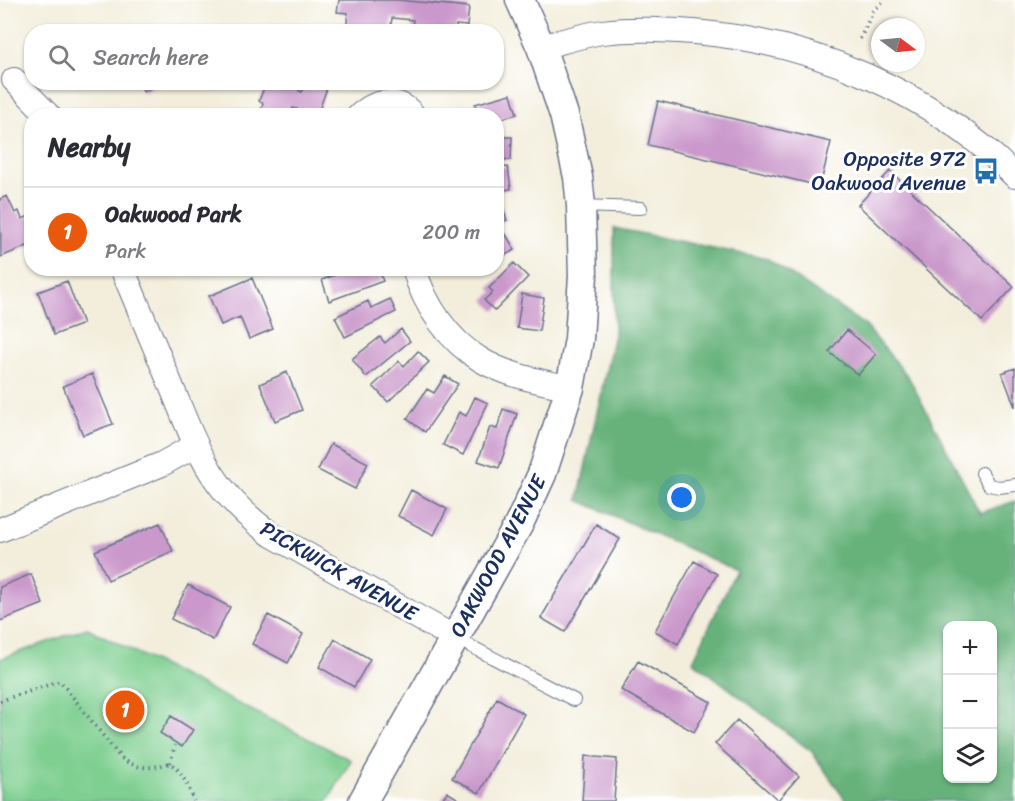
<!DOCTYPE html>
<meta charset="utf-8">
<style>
:root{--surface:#fff;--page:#f2f2f3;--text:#2b2b33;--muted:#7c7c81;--line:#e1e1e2;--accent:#ea580c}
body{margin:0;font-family:Sriracha,sans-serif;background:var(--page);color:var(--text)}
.controls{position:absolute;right:18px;bottom:18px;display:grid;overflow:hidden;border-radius:12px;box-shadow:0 2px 4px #0004}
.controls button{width:54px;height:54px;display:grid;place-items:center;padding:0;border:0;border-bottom:2px solid var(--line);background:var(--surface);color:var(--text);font:30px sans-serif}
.compass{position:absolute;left:871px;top:18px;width:54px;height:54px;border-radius:50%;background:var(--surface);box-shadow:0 2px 4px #0004;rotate:106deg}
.you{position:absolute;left:682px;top:498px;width:21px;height:21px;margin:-15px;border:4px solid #fff;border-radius:50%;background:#1a73e8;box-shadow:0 0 0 9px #1a73e833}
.badge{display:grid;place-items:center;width:39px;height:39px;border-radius:50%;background:var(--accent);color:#fff;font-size:20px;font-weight:700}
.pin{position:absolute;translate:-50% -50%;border:3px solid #fff;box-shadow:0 2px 6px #0006}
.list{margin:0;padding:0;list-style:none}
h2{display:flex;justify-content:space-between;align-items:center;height:78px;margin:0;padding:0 24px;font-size:26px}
h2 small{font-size:20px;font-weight:400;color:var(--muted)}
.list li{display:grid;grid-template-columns:39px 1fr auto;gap:18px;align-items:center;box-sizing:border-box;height:90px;padding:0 24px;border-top:2px solid var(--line)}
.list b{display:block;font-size:22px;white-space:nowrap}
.list p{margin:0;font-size:20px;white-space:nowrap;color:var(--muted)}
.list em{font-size:20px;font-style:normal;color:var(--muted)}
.icon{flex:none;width:33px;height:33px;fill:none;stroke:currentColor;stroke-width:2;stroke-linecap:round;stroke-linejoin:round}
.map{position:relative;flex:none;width:1015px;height:801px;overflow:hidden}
.search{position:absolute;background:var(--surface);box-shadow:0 2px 4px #0004;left:24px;top:24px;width:480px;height:66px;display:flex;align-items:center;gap:15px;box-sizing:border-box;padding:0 21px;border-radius:24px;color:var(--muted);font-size:22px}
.panel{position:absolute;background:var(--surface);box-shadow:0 2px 4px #0004;left:24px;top:108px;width:480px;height:168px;border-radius:24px}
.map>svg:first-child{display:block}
</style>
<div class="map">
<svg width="1015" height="801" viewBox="0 0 1015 801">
<rect width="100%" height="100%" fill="#fff"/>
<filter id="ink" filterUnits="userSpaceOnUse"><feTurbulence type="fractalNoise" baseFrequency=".0167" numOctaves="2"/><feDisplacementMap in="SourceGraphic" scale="12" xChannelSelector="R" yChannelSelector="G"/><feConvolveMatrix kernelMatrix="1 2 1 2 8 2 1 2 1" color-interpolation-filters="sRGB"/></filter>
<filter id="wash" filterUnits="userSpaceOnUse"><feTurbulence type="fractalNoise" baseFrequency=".008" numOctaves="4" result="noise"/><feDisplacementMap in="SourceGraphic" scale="24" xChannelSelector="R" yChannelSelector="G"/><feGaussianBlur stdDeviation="1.35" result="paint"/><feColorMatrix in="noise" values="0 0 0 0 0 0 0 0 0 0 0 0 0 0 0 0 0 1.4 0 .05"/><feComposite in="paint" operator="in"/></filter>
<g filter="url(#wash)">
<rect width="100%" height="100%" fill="#f3eedc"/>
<path fill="#7ecf90" stroke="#4c7f77" stroke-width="1.5" d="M87,628L351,760L328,801H0V659Z"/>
<path fill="#66b27a" stroke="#40706c" stroke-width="1.5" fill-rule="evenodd" d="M614,228L768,259L866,326L909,378L980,513L1015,501V801H846L812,752L693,661L736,570L578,500L614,334ZM948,626H992V778H948Z"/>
<g id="blocks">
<path fill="#ca98cb" d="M339,0H398L469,7L467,26L456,25V32H412L413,20L392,18L390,32H346L348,13L337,12Z
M138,82H161L144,92Z
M266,82H302L299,91L302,92L306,82L327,88L317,116H298L295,114L297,109L293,108L290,116H259L263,103L259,101Z
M511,94L517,114L496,120V116H461L477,110L475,104Z
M658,101L831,142L820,186L648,145Z
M496,137H512L511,160L496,159Z
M508,167L511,189L496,191V168Z
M890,171L1014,287L982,321L858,205Z
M7,196L15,213L19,211L22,219L32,215V244L1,257L0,199Z
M499,200L507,220L496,224V201Z
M505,233L515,250L496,260V238Z
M514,263L528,277L495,311L484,300L493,292L489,288Z
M352,268H356L358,274L378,268L383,281L329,301L322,280Z
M252,278L273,329L249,339L240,317L221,325L209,296Z
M67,281L83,324L54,335L38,292Z
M522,294L544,298L539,331L517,328Z
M390,299L396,312L345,337L335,317L368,301L371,308Z
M401,329L410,341L366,377L352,359L380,337L385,343Z
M847,330L876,354L858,375L829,352Z
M418,351L429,362L388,402L373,386L399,361L404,366Z
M1015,368V407L1002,373Z
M287,372L302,410L275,421L260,384Z
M92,374L113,424L83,435L63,386Z
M445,376L458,384L425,432L407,419L427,389L434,393Z
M475,397L488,403L463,455L443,445L459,412L466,416Z
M503,409L517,414L499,468L478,461L490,427L497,429Z
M331,444L368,463L355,489L318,470Z
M411,490L447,509L434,535L398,516Z
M160,523L173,551L108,580L95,551Z
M596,524L620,539L565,632L541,618Z
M694,561L717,574L678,644L655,631Z
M31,574L43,604L0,621V587Z
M188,585L230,607L213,640L171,619Z
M268,615L303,634L288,663L252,644Z
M335,639L370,659L354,687L319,667Z
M638,661L711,702L694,732L621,690Z
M497,698L524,714L479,793L452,778Z
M171,716L193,730L182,747L160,733Z
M737,720L799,776L778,800L715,744Z
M585,756L617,759L614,801H582Z
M447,792L462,801H441Z"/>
</g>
</g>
<g filter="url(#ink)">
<use href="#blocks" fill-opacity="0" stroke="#67728a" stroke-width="1.5"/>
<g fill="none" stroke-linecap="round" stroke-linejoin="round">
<g stroke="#67728a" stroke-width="14">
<path id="service" d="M581,206L641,208
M982,473L989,485L999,487L1015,485
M455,638L574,700"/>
</g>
<g stroke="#67728a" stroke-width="26">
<path id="minor" d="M541,47C561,42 582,35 603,32C633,28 663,30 694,32C812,42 930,91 1015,176
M14,80L49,116
M359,116C376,100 398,96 414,116
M122,268C138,307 154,345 170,383C197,449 211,492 272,535L455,638
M414,268C424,305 449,341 481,360C508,376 540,381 570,388
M0,530L162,464L196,445"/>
</g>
<g stroke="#67728a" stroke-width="31">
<path id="tertiary" d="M363,801L519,524L542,474L570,388L579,339L583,275L581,206L578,177L564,115L541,47L520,0"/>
</g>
<path stroke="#67728a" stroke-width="4" stroke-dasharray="1.5 4.5" stroke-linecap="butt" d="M860,39L873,11L884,1
M0,701L60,681L120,757C137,770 150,769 170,763C182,771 189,788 194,801
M170,763L175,745"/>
<use href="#service" stroke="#fff" stroke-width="12"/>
<use href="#minor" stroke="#fff" stroke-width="24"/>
<use href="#tertiary" stroke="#fff" stroke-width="28"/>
</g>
</g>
<defs>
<g id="bus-bare" transform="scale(2.07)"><path d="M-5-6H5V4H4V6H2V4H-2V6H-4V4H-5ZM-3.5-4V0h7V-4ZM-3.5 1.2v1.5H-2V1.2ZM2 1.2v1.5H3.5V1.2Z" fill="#1f6fb2" stroke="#fff" stroke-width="2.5" paint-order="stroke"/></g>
</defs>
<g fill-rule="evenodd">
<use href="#bus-bare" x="986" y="171"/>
</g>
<g text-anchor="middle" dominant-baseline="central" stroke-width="6" stroke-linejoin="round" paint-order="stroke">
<g font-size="21" fill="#1b2f5e" stroke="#fff" text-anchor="end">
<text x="966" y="159">Opposite 972<tspan x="966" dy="24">Oakwood Avenue</tspan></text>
</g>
<g font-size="21" fill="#1b2f5e" stroke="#fff">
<text transform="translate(498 556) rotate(-62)">OAKWOOD AVENUE</text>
<text transform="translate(339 571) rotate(30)">PICKWICK AVENUE</text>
</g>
</g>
</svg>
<div class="controls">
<button>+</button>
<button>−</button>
<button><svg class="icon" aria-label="layers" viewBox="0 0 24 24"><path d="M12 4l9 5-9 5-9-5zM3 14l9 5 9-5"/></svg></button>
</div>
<svg class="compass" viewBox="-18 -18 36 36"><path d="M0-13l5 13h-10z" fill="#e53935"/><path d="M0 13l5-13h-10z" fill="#7c7c81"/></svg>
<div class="you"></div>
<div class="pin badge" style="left:125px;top:710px">1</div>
<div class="search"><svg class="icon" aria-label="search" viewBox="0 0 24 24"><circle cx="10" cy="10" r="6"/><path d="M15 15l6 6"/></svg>Search here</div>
<section class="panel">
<h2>Nearby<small></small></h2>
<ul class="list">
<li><span class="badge">1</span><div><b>Oakwood Park</b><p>Park</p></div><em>200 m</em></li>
</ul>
</section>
</div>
